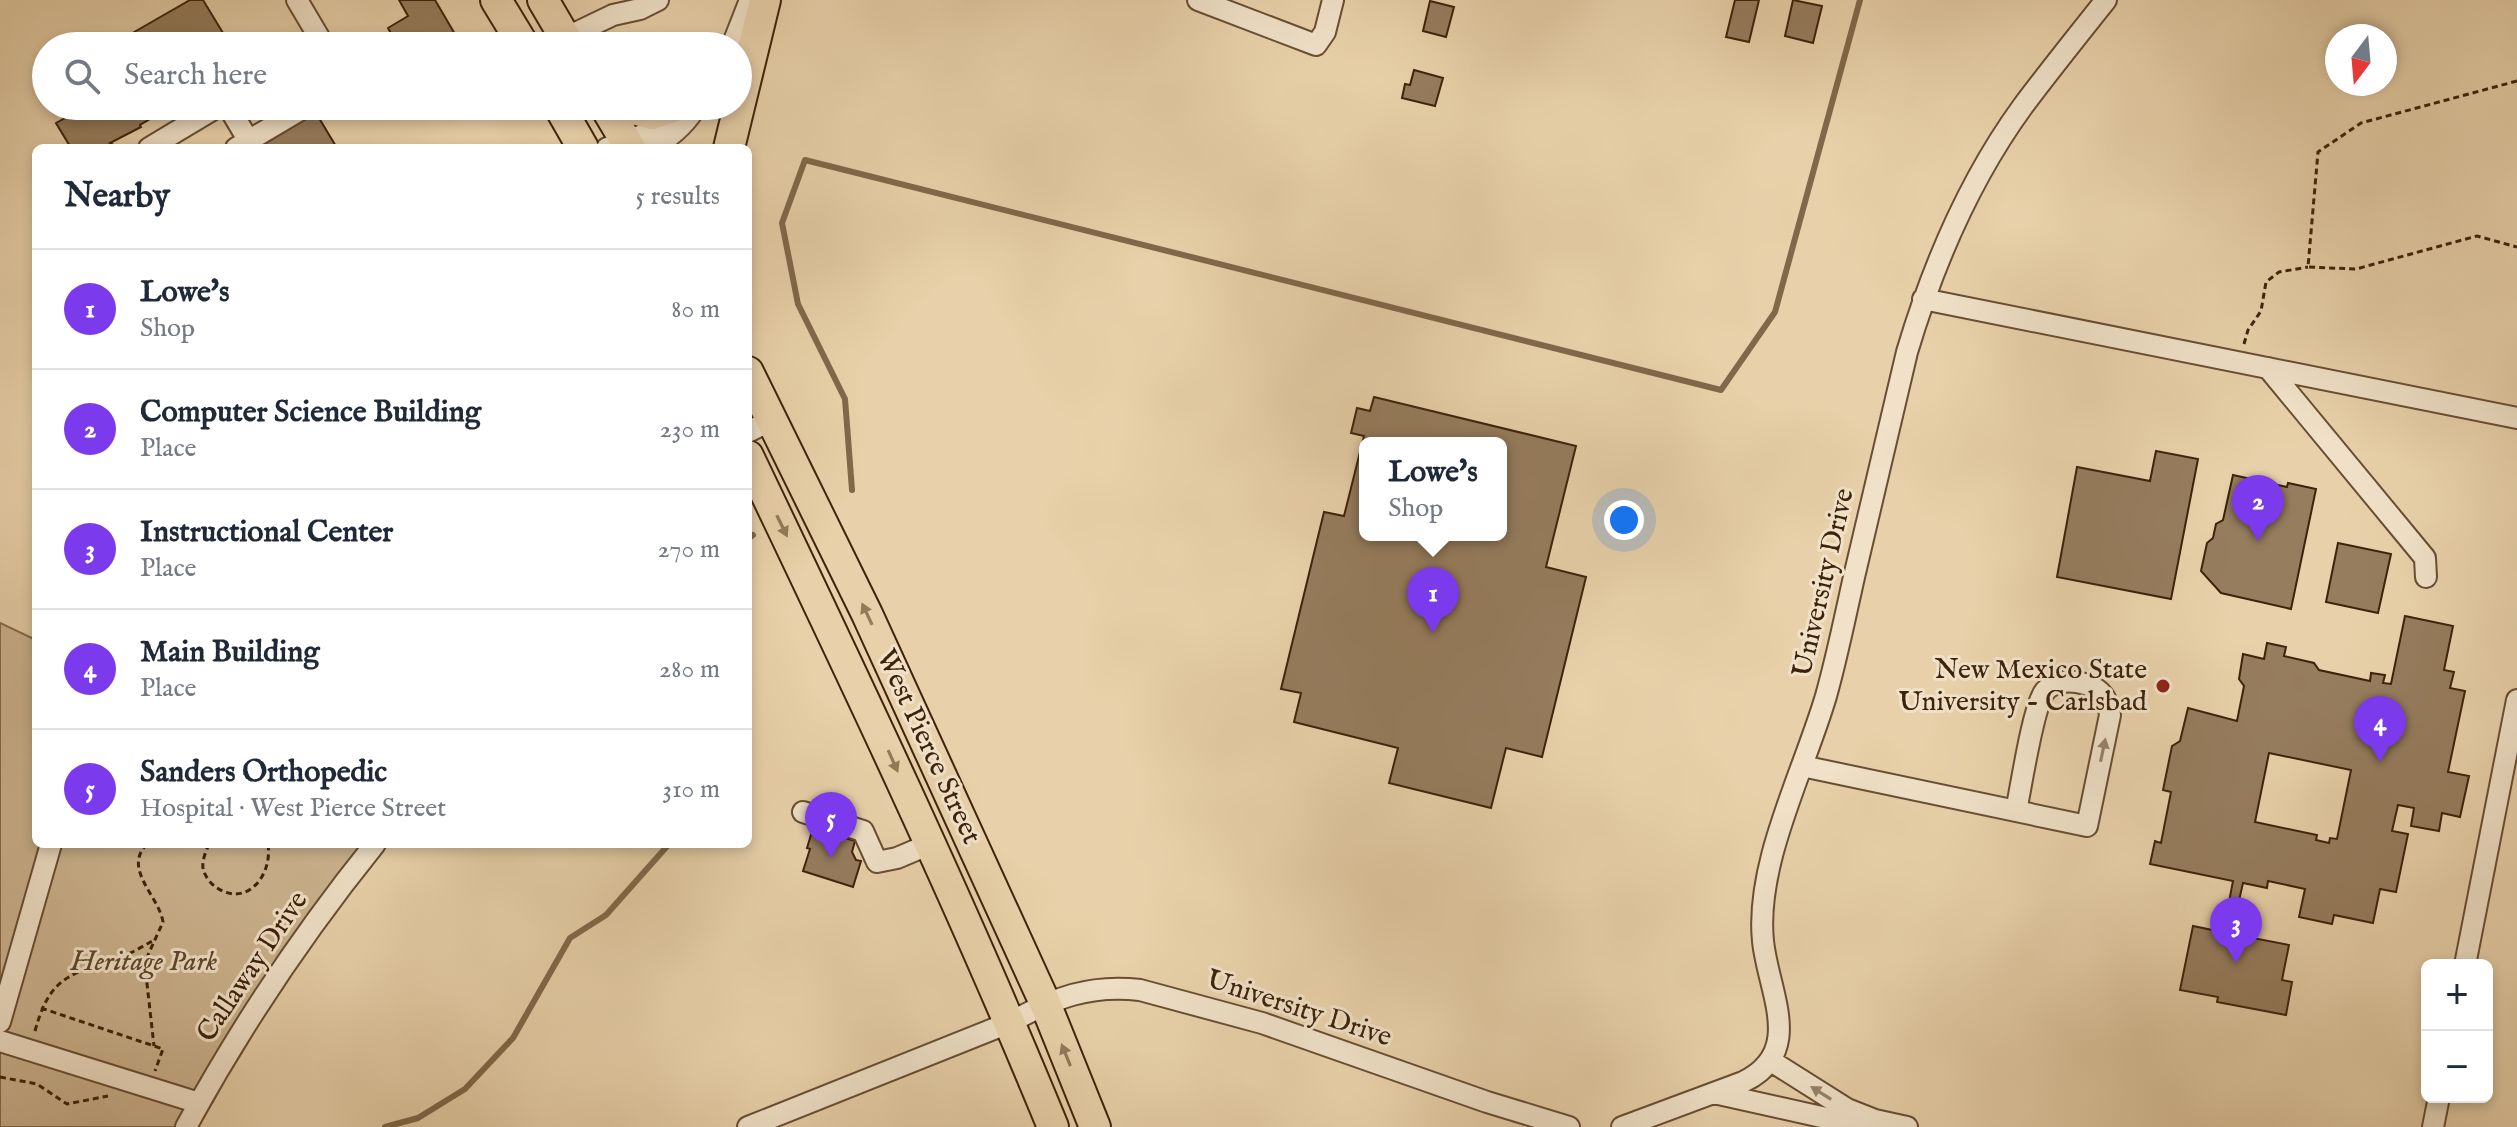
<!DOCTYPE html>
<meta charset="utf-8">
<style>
:root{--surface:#fff;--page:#f6f6f7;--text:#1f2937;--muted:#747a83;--line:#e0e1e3;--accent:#7c3aed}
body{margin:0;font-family:"IM FELL English",serif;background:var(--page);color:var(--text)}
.controls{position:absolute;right:24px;bottom:24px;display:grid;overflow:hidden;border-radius:12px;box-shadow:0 4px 12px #0003}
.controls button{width:72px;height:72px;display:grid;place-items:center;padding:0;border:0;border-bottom:2px solid var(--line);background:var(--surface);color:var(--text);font:40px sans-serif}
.compass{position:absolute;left:2325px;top:24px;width:72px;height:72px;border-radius:50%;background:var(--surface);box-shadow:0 4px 12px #0003;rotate:196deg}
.you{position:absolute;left:1624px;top:520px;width:28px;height:28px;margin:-20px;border:6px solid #fff;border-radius:50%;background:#1a73e8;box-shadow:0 0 0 12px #1a73e833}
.badge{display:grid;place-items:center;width:52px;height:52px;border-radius:50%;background:var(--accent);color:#fff;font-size:26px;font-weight:700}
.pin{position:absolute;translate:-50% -66px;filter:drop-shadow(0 2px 4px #0008)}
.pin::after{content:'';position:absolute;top:42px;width:28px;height:24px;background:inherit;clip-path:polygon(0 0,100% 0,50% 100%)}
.popup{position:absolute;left:1359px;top:437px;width:148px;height:104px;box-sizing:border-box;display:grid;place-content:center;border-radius:12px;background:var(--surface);filter:drop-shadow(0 2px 6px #0005);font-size:26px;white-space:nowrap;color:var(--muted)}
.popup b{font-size:30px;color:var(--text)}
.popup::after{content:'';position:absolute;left:50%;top:100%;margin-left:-16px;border:16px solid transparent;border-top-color:var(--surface)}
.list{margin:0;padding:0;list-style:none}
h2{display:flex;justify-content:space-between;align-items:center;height:104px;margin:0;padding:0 32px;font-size:34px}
h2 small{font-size:26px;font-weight:400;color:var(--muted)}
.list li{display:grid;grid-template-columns:52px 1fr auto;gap:24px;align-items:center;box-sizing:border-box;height:120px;padding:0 32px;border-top:2px solid var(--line)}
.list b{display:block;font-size:30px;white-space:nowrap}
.list p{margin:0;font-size:26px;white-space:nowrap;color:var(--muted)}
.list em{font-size:26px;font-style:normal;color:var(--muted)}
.icon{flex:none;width:44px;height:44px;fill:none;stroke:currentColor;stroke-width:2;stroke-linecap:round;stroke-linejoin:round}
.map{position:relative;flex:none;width:2517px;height:1127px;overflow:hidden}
.search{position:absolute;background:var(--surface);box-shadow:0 4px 12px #0003;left:32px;top:32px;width:720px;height:88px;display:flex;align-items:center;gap:20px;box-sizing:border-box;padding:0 28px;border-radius:44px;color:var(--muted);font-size:30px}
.panel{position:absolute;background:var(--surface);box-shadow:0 4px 12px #0003;left:32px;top:144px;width:720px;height:704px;border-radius:12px}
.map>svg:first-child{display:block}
</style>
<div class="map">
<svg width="2517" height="1127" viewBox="0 0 2517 1127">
<rect width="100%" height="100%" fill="#e8d1aa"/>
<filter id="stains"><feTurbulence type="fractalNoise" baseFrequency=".0025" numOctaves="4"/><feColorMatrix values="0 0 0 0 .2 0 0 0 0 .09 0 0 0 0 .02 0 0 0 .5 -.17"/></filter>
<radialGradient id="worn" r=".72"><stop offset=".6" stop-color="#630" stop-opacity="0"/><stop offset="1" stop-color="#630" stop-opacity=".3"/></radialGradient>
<path fill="#cbb38f" stroke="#846a4d" stroke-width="2" d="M0,623L36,640V844H375L186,1127H0Z"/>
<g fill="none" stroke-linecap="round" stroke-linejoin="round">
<path stroke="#81684a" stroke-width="6" d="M852,490L845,399L798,304L782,223L805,160L1721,390L1775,312L1860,0
M748,539L753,535
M385,1127L418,1118L465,1089L513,1038L570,938L606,915L669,844"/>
</g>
<path fill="#967d5e" stroke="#3e220b" stroke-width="2" fill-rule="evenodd" d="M190,0H203L223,33L212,40L216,46H110Z
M399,0H435L462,46H398L388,28L408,16Z
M1735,0H1759L1749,42L1726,37Z
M1793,0L1822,6L1813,43L1785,36Z
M1430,1L1454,7L1446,37L1423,31Z
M1414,70L1443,78L1435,106L1402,98L1405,84L1410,85Z
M65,106H71L75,112L85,106H172L140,125L141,127L110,143L112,144L106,148H71L56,123L65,118L60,109Z
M316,113L337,148H263L261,146Z
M1374,397L1576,446L1546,567L1586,577L1542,757L1506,748L1491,808L1389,783L1398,748L1294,722L1301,693L1281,689L1324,512L1344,516L1364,436L1351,433L1357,408L1370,411ZM1365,443H1501V535H1365Z
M2156,451L2198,459L2171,599L2057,577L2077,467L2150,481Z
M2233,475L2287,487L2288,483L2316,489L2291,609L2221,593L2201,571L2207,543L2213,538L2216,524L2223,520Z
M2338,543L2391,554L2378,613L2326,602Z
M2405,616L2453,626L2444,670L2454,672L2450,688L2465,691L2448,772L2469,776L2460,817L2442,813L2439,831L2411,826L2414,808L2398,805L2392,831L2408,834L2396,892L2380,889L2373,923L2334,915L2332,924L2299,917L2305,889L2268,881L2267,888L2243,883L2237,909L2228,907L2233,881L2150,864L2155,841L2161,843L2171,792L2163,790L2172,746L2180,741L2188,708L2237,721L2244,686L2239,679L2243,654L2264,659L2267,643L2286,647L2284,656L2314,663L2319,670L2370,681L2371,673L2385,675L2383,683L2391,684ZM2269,753L2351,770L2337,839L2330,838L2329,843L2316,840L2317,835L2255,822Z
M813,828L855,841L852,852L856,860L861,861L853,887L803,871L810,849L807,848Z
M2228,907L2237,909L2232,934L2289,945L2282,980L2292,982L2286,1015L2217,1002L2218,997L2180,990L2193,926L2222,932Z"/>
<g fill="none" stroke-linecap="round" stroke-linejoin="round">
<g stroke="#684e33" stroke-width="24">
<path id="minor" d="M297,0L323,44L320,46
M1198,0L1316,45L1325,32L1333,0
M565,38L613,15L640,9L658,0
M732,46L750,0
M228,106L253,148
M149,148L219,106
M236,148L307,106
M607,148L642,135L676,116
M653,148C670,137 687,124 696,106
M1923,299L2517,418
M2268,368L2425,558L2426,577
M748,432L771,420
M1802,766L2087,826L2110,715C2108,699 2102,689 2085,684C2072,680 2055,680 2045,691C2033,706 2021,788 2016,811
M803,812L863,831L877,862L897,858L930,844
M2465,965L2517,700
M0,1022L51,844
M0,1041L199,1103
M1771,1061L1847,1109L1875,1120L1907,1127
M1714,1093L1844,1122L1875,1120
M186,1127C240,1028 304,932 375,844
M748,1127L1011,1022C1054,998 1090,984 1140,990L1262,1023L1487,1102L1569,1127
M1622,1127L1743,1082C1806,1052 1768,992 1763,941C1755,864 1804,771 1826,696C1837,657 1845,617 1854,577C1872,502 1890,427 1907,352C1933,265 1969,180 2023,106C2050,70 2078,35 2106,0
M2433,1127L2439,1097"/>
</g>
<g stroke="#3e220b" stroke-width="34">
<path id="highway" d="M496,0L524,46
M543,0L570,46
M559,106L583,148
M605,106L630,148
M623,106L652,114L675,106
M729,148L765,0
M748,372L867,614L1045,1003L1095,1127
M748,456C854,678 960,900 1053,1127"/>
</g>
<path stroke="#3e220b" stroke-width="3" stroke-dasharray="6 4" stroke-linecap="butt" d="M2517,81L2361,123L2318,152L2308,267L2356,269L2477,236L2517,247
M2244,344L2248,330L2261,311L2266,282L2279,272L2308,267
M147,844C122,869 159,896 163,922L148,955L145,966L154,1046
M209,844C206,851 202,860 203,868C204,874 208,880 212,884C243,911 273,878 268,844
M318,844H323
M41,1008L163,1049L155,1071
M35,1031C48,984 63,975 108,962C125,957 140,948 154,940
M0,1077L37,1084L67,1104L108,1096"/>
<use href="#minor" stroke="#f0e1c8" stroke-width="20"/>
<use href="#highway" stroke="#e8d1aa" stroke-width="30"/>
</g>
<defs><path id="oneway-solid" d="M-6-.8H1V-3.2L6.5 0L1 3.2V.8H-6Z" transform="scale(2)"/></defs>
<g fill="#937a5a">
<use href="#oneway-solid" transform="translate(782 526) rotate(64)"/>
<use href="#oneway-solid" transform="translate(867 614) rotate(-115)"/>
<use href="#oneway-solid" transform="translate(893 761) rotate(66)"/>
<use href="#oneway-solid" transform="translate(1066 1055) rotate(-112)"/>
</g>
<g fill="#97826a">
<use href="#oneway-solid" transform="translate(2103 750) rotate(-78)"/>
<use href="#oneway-solid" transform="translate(1821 1093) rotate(-148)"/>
</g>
<circle fill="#8f2418" stroke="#f0e1c8" stroke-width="3" cx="2163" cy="686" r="8"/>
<g text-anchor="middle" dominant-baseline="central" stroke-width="6" stroke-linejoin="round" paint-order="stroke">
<g font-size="28" fill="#3e220b" stroke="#f0e1c8">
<text transform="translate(1824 583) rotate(-77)">University Drive</text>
<text transform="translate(928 747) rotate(65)">West Pierce Street</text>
<text transform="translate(253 967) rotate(-56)">Callaway Drive</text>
<text transform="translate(1299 1009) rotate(18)">University Drive</text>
</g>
<g font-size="28" fill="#3e220b" stroke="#f0e1c8" text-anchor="end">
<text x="2147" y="670">New Mexico State<tspan x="2147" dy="32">University - Carlsbad</tspan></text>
</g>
<g font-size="28" font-style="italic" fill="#61462c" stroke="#f0e1c8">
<text x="144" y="962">Heritage Park</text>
</g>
</g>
<rect width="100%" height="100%" filter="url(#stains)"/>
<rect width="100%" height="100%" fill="url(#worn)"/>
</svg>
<div class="controls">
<button>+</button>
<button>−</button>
</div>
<svg class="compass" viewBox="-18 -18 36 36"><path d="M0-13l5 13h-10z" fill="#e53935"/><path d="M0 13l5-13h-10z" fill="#747a83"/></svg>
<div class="you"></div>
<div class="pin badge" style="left:1433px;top:633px">1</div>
<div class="popup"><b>Lowe's</b>Shop</div>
<div class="pin badge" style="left:2258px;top:541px">2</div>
<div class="pin badge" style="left:2236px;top:963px">3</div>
<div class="pin badge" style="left:2380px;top:762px">4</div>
<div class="pin badge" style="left:831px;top:858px">5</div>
<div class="search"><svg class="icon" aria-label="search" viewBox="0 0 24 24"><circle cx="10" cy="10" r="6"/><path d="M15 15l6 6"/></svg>Search here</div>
<section class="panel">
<h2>Nearby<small>5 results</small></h2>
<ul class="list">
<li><span class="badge">1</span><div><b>Lowe's</b><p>Shop</p></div><em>80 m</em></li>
<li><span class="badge">2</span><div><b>Computer Science Building</b><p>Place</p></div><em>230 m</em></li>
<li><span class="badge">3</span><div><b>Instructional Center</b><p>Place</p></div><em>270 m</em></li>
<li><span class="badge">4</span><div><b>Main Building</b><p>Place</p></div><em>280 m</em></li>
<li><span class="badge">5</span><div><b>Sanders Orthopedic</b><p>Hospital · West Pierce Street</p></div><em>310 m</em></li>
</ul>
</section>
</div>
